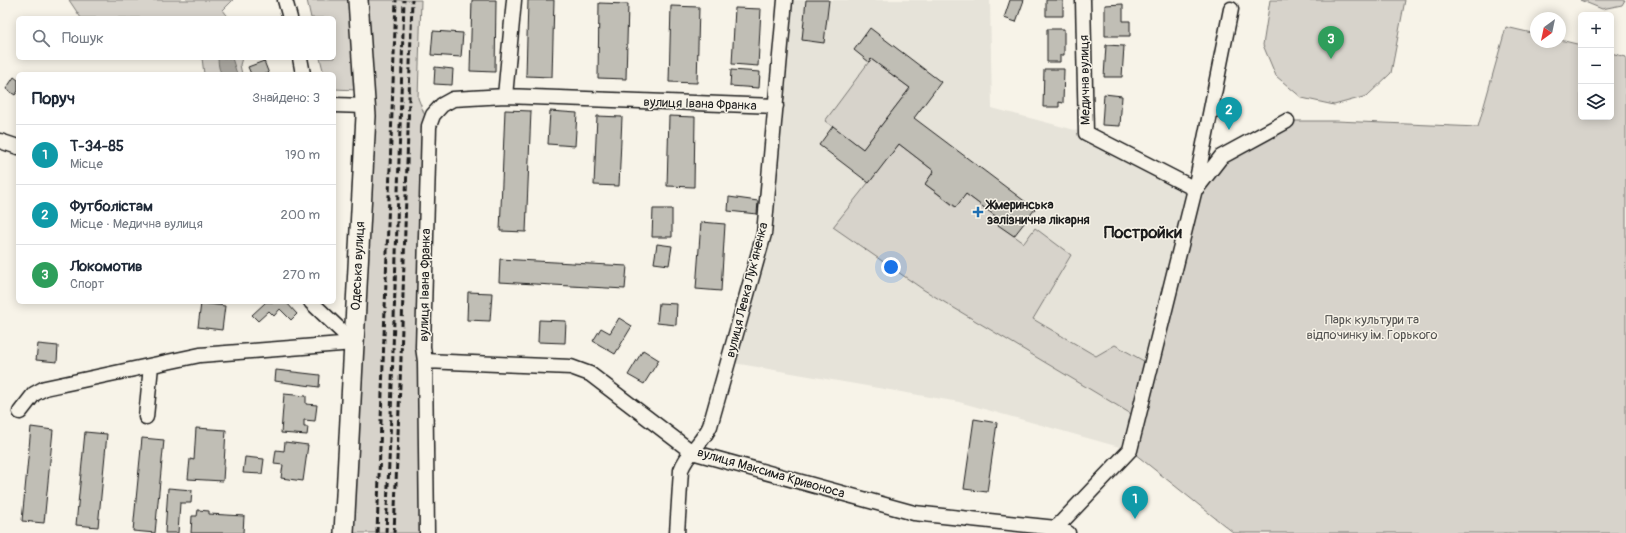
<!DOCTYPE html>
<html lang="uk">
<meta charset="utf-8">
<style>
:root{--surface:#fff;--page:#f2f2f3;--text:#1f2937;--muted:#747a83;--line:#e0e1e3;--accent:#1f6fb2}
body{margin:0;font-family:Pangolin,sans-serif;background:var(--page);color:var(--text)}
.controls{position:absolute;right:12px;top:12px;display:grid;overflow:hidden;border-radius:6px;box-shadow:0 2px 10px #0003}
.controls button{width:36px;height:36px;display:grid;place-items:center;padding:0;border:0;border-bottom:1px solid var(--line);background:var(--surface);color:var(--text);font:20px sans-serif}
.compass{position:absolute;left:1530px;top:12px;width:36px;height:36px;border-radius:50%;background:var(--surface);box-shadow:0 2px 10px #0003;rotate:213deg}
.you{position:absolute;left:891px;top:267px;width:14px;height:14px;margin:-10px;border:3px solid #fff;border-radius:50%;background:#1a73e8;box-shadow:0 0 0 6px #1a73e833}
.badge{display:grid;place-items:center;width:26px;height:26px;border-radius:50%;background:var(--accent);color:#fff;font-size:13px;font-weight:700}
.pin{position:absolute;translate:-50% -33px;filter:drop-shadow(0 1px 2px #0008)}
.pin::after{content:'';position:absolute;top:21px;width:14px;height:12px;background:inherit;clip-path:polygon(0 0,100% 0,50% 100%)}
.list{margin:0;padding:0;list-style:none}
h2{display:flex;justify-content:space-between;align-items:center;height:52px;margin:0;padding:0 16px;font-size:17px}
h2 small{font-size:13px;font-weight:400;color:var(--muted)}
.list li{display:grid;grid-template-columns:26px 1fr auto;gap:12px;align-items:center;box-sizing:border-box;height:60px;padding:0 16px;border-top:1px solid var(--line)}
.list b{display:block;font-size:15px;white-space:nowrap}
.list p{margin:0;font-size:13px;white-space:nowrap;color:var(--muted)}
.list em{font-size:13px;font-style:normal;color:var(--muted)}
.icon{flex:none;width:22px;height:22px;fill:none;stroke:currentColor;stroke-width:2;stroke-linecap:round;stroke-linejoin:round}
.map{position:relative;flex:none;width:1626px;height:533px;overflow:hidden}
.search{position:absolute;background:var(--surface);box-shadow:0 2px 10px #0003;left:16px;top:16px;width:320px;height:44px;display:flex;align-items:center;gap:10px;box-sizing:border-box;padding:0 14px;border-radius:6px;color:var(--muted);font-size:15px}
.panel{position:absolute;background:var(--surface);box-shadow:0 2px 10px #0003;left:16px;top:72px;width:320px;height:232px;border-radius:6px}
.map>svg:first-child{display:block}
</style>
<div class="map">
<svg width="1626" height="533" viewBox="0 0 1626 533">
<rect width="100%" height="100%" fill="#f7f3e8"/>
<filter id="ink" filterUnits="userSpaceOnUse"><feTurbulence type="fractalNoise" baseFrequency=".025" numOctaves="2"/><feDisplacementMap in="SourceGraphic" scale="8" xChannelSelector="R" yChannelSelector="G"/><feConvolveMatrix kernelMatrix="1 2 1 2 8 2 1 2 1" color-interpolation-filters="sRGB"/></filter>
<g filter="url(#ink)">
<path fill="#e6e3d9" d="M785,0H990L992,108L1086,133L1195,189L1130,450L959,402L728,362L764,234Z"/>
<path fill="#d7d3cb" stroke="#7a7874" d="M69,0H233L223,10L229,18H81Z
M307,0H421L418,98L429,126L427,533H344L354,343L357,90L334,89V74H324L320,58H334V18H311Z
M1270,0H1405L1391,73L1367,96L1334,105L1302,98L1276,76L1263,45Z
M1580,0H1625L1622,5L1602,9Z
M1506,27L1536,34V42H1560V40L1581,45V117H1611V53L1626,57V533H1234L1130,450L1138,418L924,290L833,227L899,144L934,171L925,184L955,207L966,194L1002,221L999,225L1024,243L1035,228L1071,255L1033,319L1096,356L1115,345L1151,365L1195,189L1221,157L1287,121H1336L1478,127Z
M202,58H242L240,65L242,74H204Z
M871,59L910,88L863,149L825,121Z"/>
<path fill="#aca9a2" stroke="#72716c" d="M218,58H232L237,74C221,74 219,76 218,58Z"/>
<path fill="#c0beb5" stroke="#1c1c1c" d="M472,0H496L495,72L470,71Z
M528,0H554L552,77L526,76Z
M806,0H829L824,43L802,40Z
M1010,0H1024L1016,22L1004,18Z
M1046,0H1063V16H1046Z
M599,3L628,4L626,79L598,78Z
M1123,4V21H1130V36H1105V5Z
M671,6L699,7L697,83L669,82Z
M735,8L761,9L758,66L732,64Z
M870,28L941,82L914,118L1035,209L1014,236L998,225L1002,221L966,194L956,207L925,184L934,171L899,144L869,183L819,145L833,126L863,149L910,88L871,59L869,62L854,50Z
M1047,29H1064V55H1060V62H1047Z
M433,31L463,33L461,57L431,55Z
M1106,45L1124,46L1122,77H1104Z
M264,61L269,74H251L248,67Z
M435,67L453,69L452,85L434,84Z
M1044,69H1064L1063,103L1059,102V107H1043Z
M731,70L760,72L759,88L730,86Z
M14,77L18,80V91L15,95L6,89Z
M1104,94L1122,96L1120,126L1102,125Z
M505,110L531,111L526,232L500,231Z
M550,111L577,113L575,146L548,144Z
M597,116L622,117L619,186L594,185Z
M669,116L695,117L694,187L667,186Z
M729,197L758,201L757,214L728,211Z
M653,209H672V237H652Z
M701,222L725,224L721,291L696,289Z
M657,244L672,246L669,265L654,263Z
M500,259L627,266L625,289L499,282Z
M468,292L492,293L490,321L467,320Z
M266,302H286L297,314L291,320L280,309L274,316L269,311L258,321L252,315Z
M201,303L225,306L222,330L198,327Z
M659,303L677,304L676,325L657,323Z
M619,318L632,326L615,354L593,341L601,328L610,333Z
M539,320L566,321L565,343L538,342Z
M38,344L58,346L57,362L36,360Z
M643,350L659,360L644,384L628,375Z
M276,370L320,375L319,387L275,381Z
M284,394L306,396V404L317,405L315,421L304,420V427H308L307,435L281,433Z
M974,419L997,423L987,492L964,489Z
M31,427L53,430L44,523L22,521Z
M196,428L226,430L223,481L188,479L190,459L194,460Z
M85,432L107,434L98,527L76,525Z
M142,438L164,440L155,533L133,531Z
M285,442L308,445L303,481L281,478L283,465L274,464L276,450L284,451Z
M245,457L264,459L262,474L243,473Z
M168,488L192,490L191,503H180L178,533H165Z
M198,510L209,511V514L244,516L243,533H191L192,516H197Z"/>
<g fill="none" stroke-linecap="round" stroke-linejoin="round">
<g stroke="#1c1c1c" stroke-width="17">
<path id="street" d="M285,0L290,18
M1083,0L1086,133L1195,189
M300,58L303,74
M505,96L514,0
M334,105L365,106
M0,141L18,147
M1197,188L1221,157L1287,121
M311,302L354,343
M425,361L571,367L590,374L692,452L914,513L1056,528L1068,533
M20,412L34,394L45,388L200,355L354,343
M146,417L151,366
M1056,528L1130,450L1195,189L1231,9
M427,533L425,361L423,347L429,126L433,115L442,105L453,99L505,96L776,106
M677,533L681,470C687,453 703,442 710,426L764,234L785,0"/>
</g>
<g stroke="#1c1c1c" stroke-width="22">
<path id="secondary" d="M344,533L366,116L358,0"/>
</g>
<use href="#street" stroke="#f7f3e8" stroke-width="14"/>
<use href="#secondary" stroke="#f7f3e8" stroke-width="19"/>
<path stroke="#1c1c1c" stroke-width="3" stroke-dasharray="6 3" stroke-linecap="butt" d="M377,533L396,0
M386,533L391,415L404,0
M394,533L401,359L412,0"/>
</g>
</g>
<path fill="#1f6fb2" stroke="#f7f3e8" stroke-width="1.5" d="M976 206h4v4h4v4h-4v4h-4v-4h-4v-4h4z"/>
<g text-anchor="middle" dominant-baseline="central" stroke-width="3" stroke-linejoin="round" paint-order="stroke">
<g font-size="13" fill="#1c1c1c" stroke="#f7f3e8">
<text transform="translate(1085 80) rotate(-91)">Медична вулиця</text>
<text transform="translate(700 104) rotate(2)">вулиця Івана Франка</text>
<text transform="translate(358 266) rotate(-87)">Одеська вулиця</text>
<text transform="translate(425 285) rotate(-89)">вулиця Івана Франка</text>
<text transform="translate(747 290) rotate(-76)">вулиця Левка Лук'яненка</text>
<text transform="translate(771 473) rotate(16)">вулиця Максима Кривоноса</text>
</g>
<g font-size="13" font-weight="bold" fill="#1c1c1c" stroke="#f7f3e8" text-anchor="start">
<text x="987" y="205">Жмеринська<tspan x="987" dy="15">залізнична лікарня</tspan></text>
</g>
<g font-size="13" fill="#545351" stroke="#f7f3e8">
<text x="1372" y="320">Парк культури та<tspan x="1372" dy="15">відпочинку ім. Горького</tspan></text>
</g>
<g font-size="17" font-weight="bold" fill="#1c1c1c" stroke="#f7f3e8">
<text x="1143" y="232">Постройки</text>
</g>
</g>
</svg>
<div class="controls">
<button>+</button>
<button>−</button>
<button><svg class="icon" aria-label="layers" viewBox="0 0 24 24"><path d="M12 4l9 5-9 5-9-5zM3 14l9 5 9-5"/></svg></button>
</div>
<svg class="compass" viewBox="-18 -18 36 36"><path d="M0-13l5 13h-10z" fill="#e53935"/><path d="M0 13l5-13h-10z" fill="#747a83"/></svg>
<div class="you"></div>
<div class="pin badge" style="left:1135px;top:519px;background:#0f9aa8">1</div>
<div class="pin badge" style="left:1229px;top:130px;background:#0f9aa8">2</div>
<div class="pin badge" style="left:1331px;top:59px;background:#2e9e5b">3</div>
<div class="search"><svg class="icon" aria-label="search" viewBox="0 0 24 24"><circle cx="10" cy="10" r="6"/><path d="M15 15l6 6"/></svg>Пошук</div>
<section class="panel">
<h2>Поруч<small>Знайдено: 3</small></h2>
<ul class="list">
<li><span class="badge" style="background:#0f9aa8">1</span><div><b>Т-34-85</b><p>Місце</p></div><em>190 m</em></li>
<li><span class="badge" style="background:#0f9aa8">2</span><div><b>Футболістам</b><p>Місце · Медична вулиця</p></div><em>200 m</em></li>
<li><span class="badge" style="background:#2e9e5b">3</span><div><b>Локомотив</b><p>Спорт</p></div><em>270 m</em></li>
</ul>
</section>
</div>
